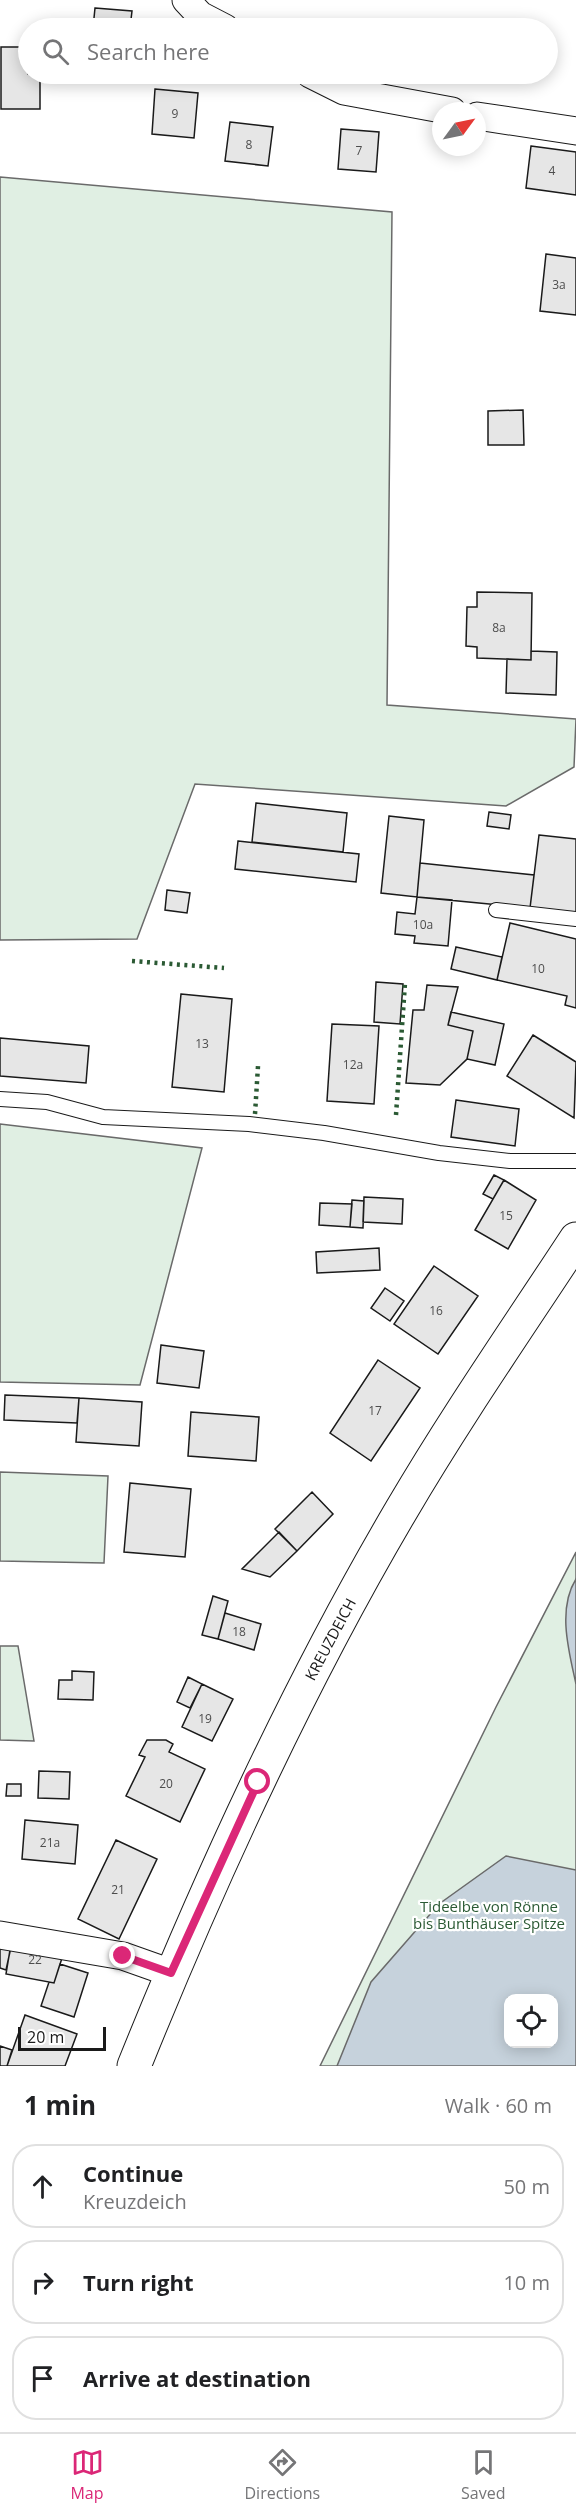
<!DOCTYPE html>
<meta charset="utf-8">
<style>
:root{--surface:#fff;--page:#f6f6f6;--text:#202124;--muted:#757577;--line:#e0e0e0;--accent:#db2777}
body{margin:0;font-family:"Open Sans",sans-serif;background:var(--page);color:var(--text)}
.controls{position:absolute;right:18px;bottom:18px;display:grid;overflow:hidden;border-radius:12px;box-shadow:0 3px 15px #0003}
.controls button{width:54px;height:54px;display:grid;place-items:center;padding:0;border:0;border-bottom:2px solid var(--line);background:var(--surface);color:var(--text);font:30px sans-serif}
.compass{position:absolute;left:432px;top:102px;width:54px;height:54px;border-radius:50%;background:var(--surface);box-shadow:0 3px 15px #0003;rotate:57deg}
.scale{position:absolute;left:18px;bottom:15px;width:88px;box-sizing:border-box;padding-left:6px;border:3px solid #1a1a1a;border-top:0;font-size:16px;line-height:21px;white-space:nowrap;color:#1a1a1a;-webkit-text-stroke:4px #fff;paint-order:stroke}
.stop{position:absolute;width:18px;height:18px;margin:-14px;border:4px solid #db2777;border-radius:50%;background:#fff}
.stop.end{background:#db2777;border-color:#fff;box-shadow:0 2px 6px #0008}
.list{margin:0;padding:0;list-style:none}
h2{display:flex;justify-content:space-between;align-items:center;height:78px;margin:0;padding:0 24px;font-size:26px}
h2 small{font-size:20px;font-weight:400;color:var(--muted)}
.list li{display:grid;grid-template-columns:39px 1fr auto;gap:18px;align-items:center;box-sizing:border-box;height:84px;margin:0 12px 12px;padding:0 12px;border:2px solid var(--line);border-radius:24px}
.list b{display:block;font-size:22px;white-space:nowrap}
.list p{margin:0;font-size:20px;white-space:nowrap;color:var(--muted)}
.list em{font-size:20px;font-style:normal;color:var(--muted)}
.icon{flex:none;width:33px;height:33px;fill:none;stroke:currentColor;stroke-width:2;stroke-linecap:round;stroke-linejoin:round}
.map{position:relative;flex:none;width:576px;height:2066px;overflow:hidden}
.search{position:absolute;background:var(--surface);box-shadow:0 3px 15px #0003;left:18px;right:18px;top:18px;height:66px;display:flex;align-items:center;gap:15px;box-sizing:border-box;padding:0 21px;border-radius:33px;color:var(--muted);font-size:22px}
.sheet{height:366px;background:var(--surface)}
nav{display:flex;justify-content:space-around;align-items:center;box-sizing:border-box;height:84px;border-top:2px solid var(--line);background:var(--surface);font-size:16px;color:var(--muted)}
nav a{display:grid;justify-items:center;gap:3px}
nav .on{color:var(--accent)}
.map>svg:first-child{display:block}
</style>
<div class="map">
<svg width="576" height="2066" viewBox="0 0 576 2066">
<rect width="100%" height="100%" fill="#fff"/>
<path fill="#e0efe3" stroke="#6a6a6a" stroke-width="1.5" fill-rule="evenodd" d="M0,177L392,212L387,705L576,719L574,767L506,806L195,784L137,939L0,940Z
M0,1124L202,1148L140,1385L0,1382Z
M0,1472L108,1476L104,1563L0,1561Z
M576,1552V2066H320L496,1707ZM508,1998H554V2044H508Z
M0,1646H18L34,1741L0,1740Z"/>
<path fill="#c6d2dc" stroke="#6a6a6a" stroke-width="1.5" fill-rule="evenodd" d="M576,1579V1684C569,1652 557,1609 576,1579Z
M506,1856L576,1870V2066H337L371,1982L439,1904ZM508,1998H554V2044H508Z"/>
<path fill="#e6e6e6" stroke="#1a1a1a" stroke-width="1.5" d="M95,8L132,11L130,28H93Z
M1,47H28V74H40V109H1Z
M155,89L198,93L194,138L152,134Z
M230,122L273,127L268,166L225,161Z
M341,129L379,132L376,172L338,169Z
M531,146L576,152V195L526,188Z
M546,254L576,258V315L540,311Z
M523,410L524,445H488V411Z
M477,592L532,593L531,660L477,658V647L466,646L467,607H477Z
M531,651L557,652L556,695L506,693L507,659L531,660Z
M256,803L347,813L343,852L252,842Z
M489,812L511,815L509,829L487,826Z
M389,816L424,820L417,897L381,893Z
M539,835L576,839V914L530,908Z
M238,841L359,854L356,882L235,869Z
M420,863L534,875L530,908L417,897Z
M167,890L190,893L187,913L165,910Z
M417,897L452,900L448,946L414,943L415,936L395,934L397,912L415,914Z
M510,923L576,939V1008L565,1005L567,996L497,980Z
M456,947L502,957L497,980L451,969Z
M376,982L403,984L400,1024L374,1022Z
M427,985L458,987L448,1025L473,1031L467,1059L440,1085L406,1083L413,1010H424Z
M181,994L232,999L224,1092L172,1087Z
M451,1012L504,1024L495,1065L467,1059L473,1031L448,1025Z
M332,1024L379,1026L374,1104L327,1101Z
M533,1035L576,1062L574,1118L507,1076Z
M0,1038L89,1046L86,1083L0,1076Z
M456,1100L519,1109L515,1146L451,1137Z
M494,1175L504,1180L493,1199L483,1194Z
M504,1180L536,1200L508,1249L475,1230Z
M364,1197L403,1199L402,1224L363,1222Z
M352,1200L364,1201L363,1228L350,1227Z
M320,1203L352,1204L350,1227L319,1225Z
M379,1248L380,1270L317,1273L316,1252Z
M434,1266L478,1296L438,1354L394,1324Z
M385,1288L404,1301L390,1321L371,1308Z
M161,1345L204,1351L199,1388L157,1383Z
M378,1360L420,1388L371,1461L330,1433Z
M5,1395L79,1398L77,1423L4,1420Z
M79,1398L142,1402L139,1446L76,1442Z
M191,1412L259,1417L256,1461L188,1456Z
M130,1483L191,1489L185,1557L124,1552Z
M312,1492L333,1514L297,1551L275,1529Z
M279,1532L297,1551L270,1577L242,1569Z
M213,1596L228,1601L218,1639L202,1635Z
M225,1613L261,1624L254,1650L218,1639Z
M72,1671L94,1672L93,1700L58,1699L59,1680H72Z
M188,1677L202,1684L190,1708L177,1702Z
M202,1684L233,1699L212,1741L182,1727Z
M147,1740H166L173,1744L169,1752L205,1769L180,1822L126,1796L145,1757L139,1755Z
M39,1771L70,1772L69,1799L38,1798Z
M7,1784H21V1796H6Z
M25,1820L78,1825L75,1864L22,1859Z
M116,1840L157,1859L119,1939L78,1919Z
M11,1944L63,1955L54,1983L6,1974Z
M0,1945L11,1947L6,1970L0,1968Z
M60,1964L88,1973L74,2017L41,2006L49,1982L54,1983Z
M25,2015L77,2034L65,2066H7Z
M0,2046L12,2050L7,2066H0Z"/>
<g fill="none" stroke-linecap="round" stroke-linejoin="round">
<g stroke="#1a1a1a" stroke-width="16">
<path id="lane" d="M496,910L576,919
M0,1099L47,1102L103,1117L249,1124L324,1133L439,1153L510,1161H576"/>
</g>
<g stroke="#1a1a1a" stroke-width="29">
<path id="street" d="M186,0L200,15L225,28
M310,74L344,91L452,111
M477,116L576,131
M0,1935L123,1956L171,1973"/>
</g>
<g stroke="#1a1a1a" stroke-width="35">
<path id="secondary" d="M134,2066C211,1875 297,1687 402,1509C456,1417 517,1329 576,1239"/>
</g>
<use href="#lane" stroke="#fff" stroke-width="14"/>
<use href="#street" stroke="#fff" stroke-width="27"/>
<use href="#secondary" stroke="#fff" stroke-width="33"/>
<path stroke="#2b5a34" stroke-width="4.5" stroke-dasharray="3 4.5" stroke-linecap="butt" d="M132,961L224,968
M255,1114L258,1066
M396,1115L405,983"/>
</g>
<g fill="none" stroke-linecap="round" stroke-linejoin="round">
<path stroke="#db2777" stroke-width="8" d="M123,1956L171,1973L258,1782"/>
</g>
<g text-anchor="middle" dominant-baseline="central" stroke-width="4.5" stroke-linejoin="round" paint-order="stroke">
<g font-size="12" fill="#4d4d4d">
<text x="175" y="113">9</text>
<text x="249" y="144">8</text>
<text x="359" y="150">7</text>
<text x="552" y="170">4</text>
<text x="559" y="284">3a</text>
<text x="499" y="627">8a</text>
<text x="423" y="924">10a</text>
<text x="538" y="968">10</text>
<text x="202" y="1043">13</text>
<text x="353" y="1064">12a</text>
<text x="506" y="1215">15</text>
<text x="436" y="1310">16</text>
<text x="375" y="1410">17</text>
<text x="239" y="1631">18</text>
<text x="205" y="1718">19</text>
<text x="166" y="1783">20</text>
<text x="50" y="1842">21a</text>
<text x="118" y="1889">21</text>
<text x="35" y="1959">22</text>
</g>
<g font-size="15" fill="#1a1a1a" stroke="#fff">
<text transform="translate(330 1639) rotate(-62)">KREUZDEICH</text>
</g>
<g font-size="15" fill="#2b5a34" stroke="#fff">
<text x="489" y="1906">Tideelbe von Rönne<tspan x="489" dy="17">bis Bunthäuser Spitze</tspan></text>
</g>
</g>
</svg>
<div class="controls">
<button><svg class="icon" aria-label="locate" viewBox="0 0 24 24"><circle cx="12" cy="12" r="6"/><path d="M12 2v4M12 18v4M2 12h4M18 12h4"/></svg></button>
</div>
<svg class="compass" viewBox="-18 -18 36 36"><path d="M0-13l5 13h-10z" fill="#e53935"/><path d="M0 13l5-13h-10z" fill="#757577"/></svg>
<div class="scale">20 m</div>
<div class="stop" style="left:258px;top:1782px"></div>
<div class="stop end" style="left:123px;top:1956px"></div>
<div class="search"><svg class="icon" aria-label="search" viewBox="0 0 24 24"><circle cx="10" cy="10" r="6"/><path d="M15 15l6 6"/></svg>Search here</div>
</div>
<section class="sheet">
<h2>1 min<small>Walk · 60 m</small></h2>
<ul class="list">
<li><svg class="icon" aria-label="ahead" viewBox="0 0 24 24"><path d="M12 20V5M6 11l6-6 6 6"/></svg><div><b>Continue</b><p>Kreuzdeich</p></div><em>50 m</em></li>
<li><svg class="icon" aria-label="right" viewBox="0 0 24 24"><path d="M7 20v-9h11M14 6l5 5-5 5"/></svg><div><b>Turn right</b></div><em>10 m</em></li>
<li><svg class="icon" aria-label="arrive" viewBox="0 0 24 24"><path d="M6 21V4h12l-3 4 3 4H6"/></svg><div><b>Arrive at destination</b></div></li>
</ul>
</section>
<nav>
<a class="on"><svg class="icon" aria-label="map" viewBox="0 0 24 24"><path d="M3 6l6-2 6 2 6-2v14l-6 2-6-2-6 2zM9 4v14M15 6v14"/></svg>Map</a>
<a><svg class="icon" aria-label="directions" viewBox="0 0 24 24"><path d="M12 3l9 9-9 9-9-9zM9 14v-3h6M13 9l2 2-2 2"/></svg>Directions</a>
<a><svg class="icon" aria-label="saved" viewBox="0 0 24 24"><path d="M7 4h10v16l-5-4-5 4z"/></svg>Saved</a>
</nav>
